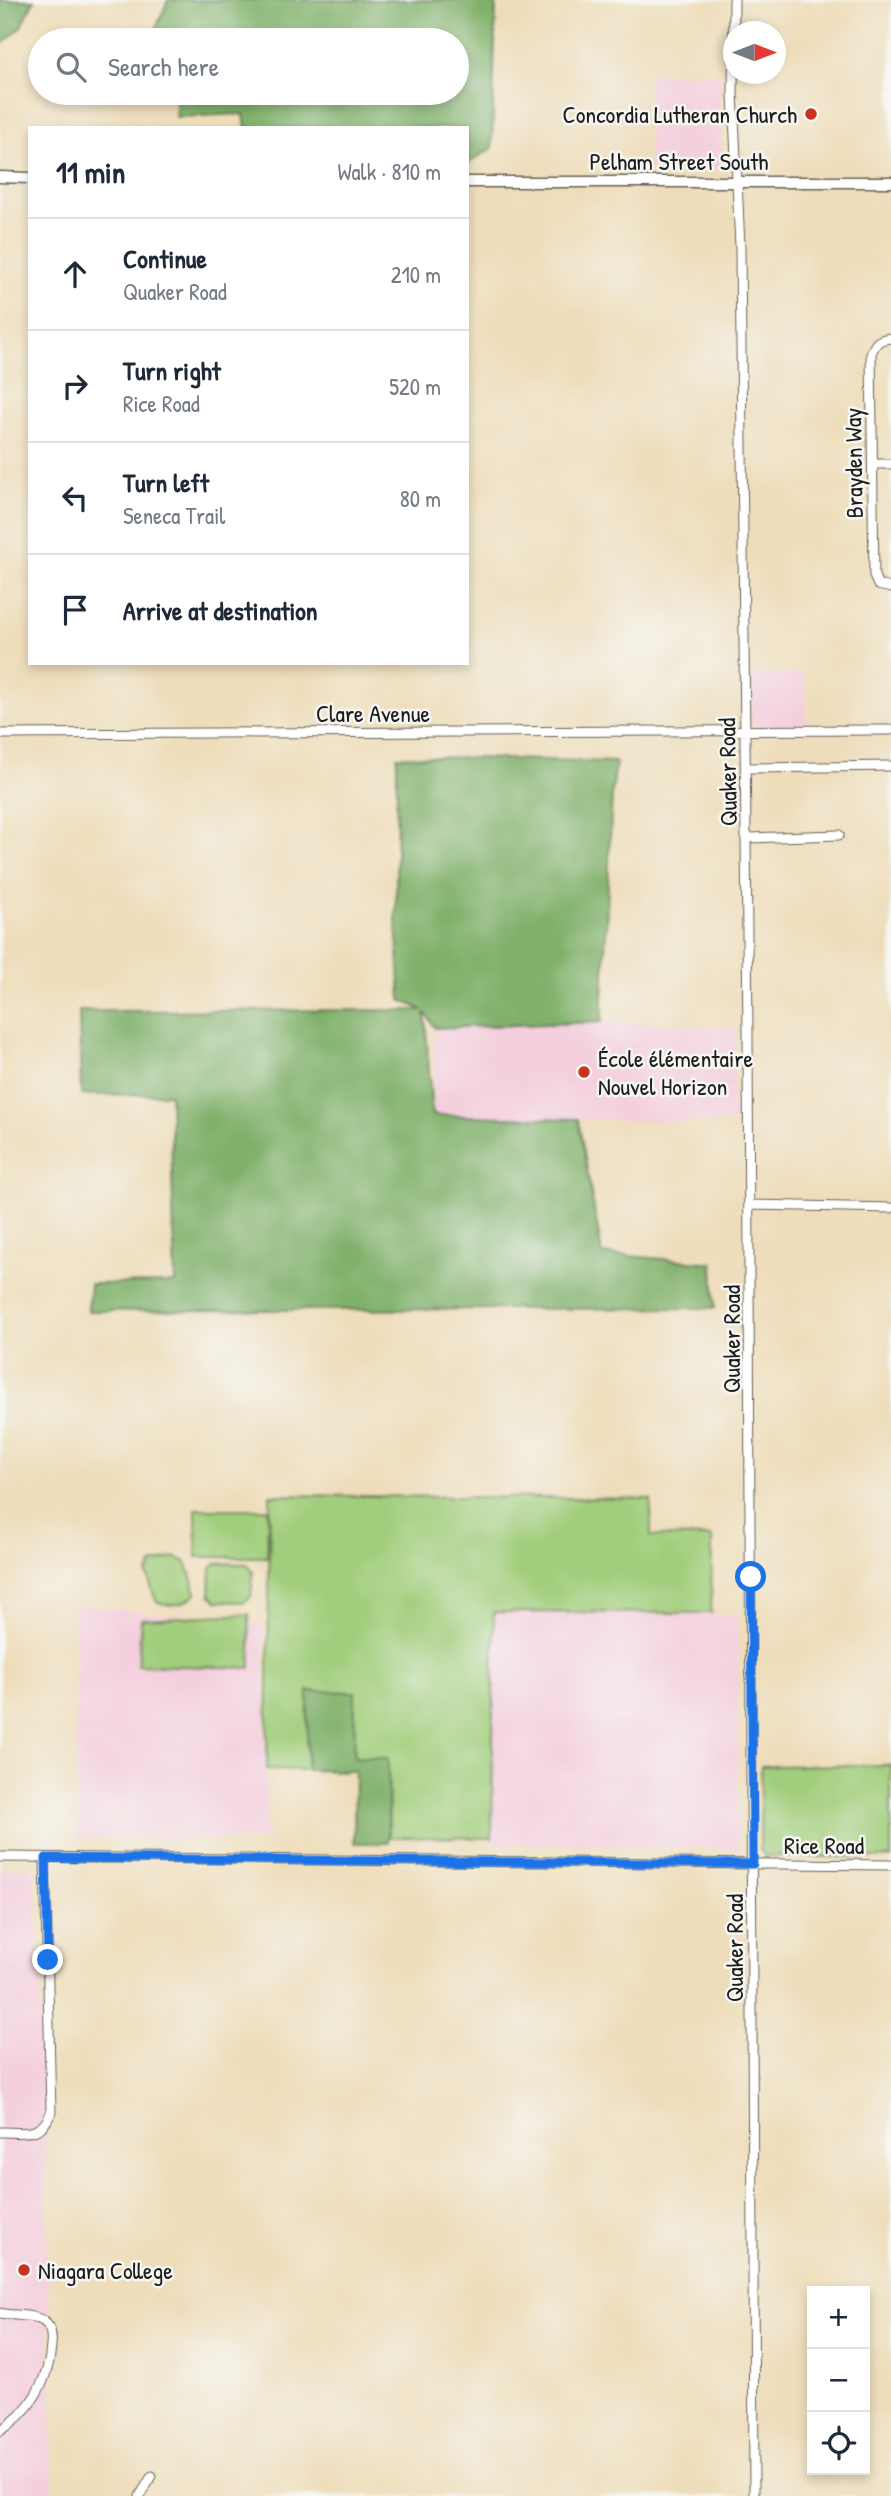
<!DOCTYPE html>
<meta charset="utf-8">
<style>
:root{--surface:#fff;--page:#f2f2f3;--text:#1f2937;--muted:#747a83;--line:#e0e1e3}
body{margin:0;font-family:"Patrick Hand",sans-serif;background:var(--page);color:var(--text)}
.controls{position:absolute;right:21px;bottom:21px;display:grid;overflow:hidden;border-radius:0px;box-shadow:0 4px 10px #0003}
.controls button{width:63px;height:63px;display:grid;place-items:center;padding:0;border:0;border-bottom:2px solid var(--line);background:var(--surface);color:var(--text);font:35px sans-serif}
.compass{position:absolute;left:723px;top:21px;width:63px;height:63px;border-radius:50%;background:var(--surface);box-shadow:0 4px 10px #0003;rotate:90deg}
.stop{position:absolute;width:21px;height:21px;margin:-16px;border:5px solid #1a73e8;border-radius:50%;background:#fff}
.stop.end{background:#1a73e8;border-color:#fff;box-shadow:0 2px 7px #0008}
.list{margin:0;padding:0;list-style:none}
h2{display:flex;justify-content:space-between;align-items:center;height:91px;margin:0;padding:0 28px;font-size:30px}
h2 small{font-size:23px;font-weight:400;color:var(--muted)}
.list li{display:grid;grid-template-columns:46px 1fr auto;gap:21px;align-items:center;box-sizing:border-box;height:112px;padding:0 28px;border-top:2px solid var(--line)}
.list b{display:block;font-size:26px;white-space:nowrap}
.list p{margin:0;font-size:23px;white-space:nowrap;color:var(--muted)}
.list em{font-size:23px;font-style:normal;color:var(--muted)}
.icon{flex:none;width:38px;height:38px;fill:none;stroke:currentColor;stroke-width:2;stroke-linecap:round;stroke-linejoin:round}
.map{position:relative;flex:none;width:891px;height:2496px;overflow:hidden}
.search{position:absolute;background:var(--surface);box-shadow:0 4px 10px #0003;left:28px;top:28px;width:441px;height:77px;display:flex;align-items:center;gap:18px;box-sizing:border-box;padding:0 24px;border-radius:38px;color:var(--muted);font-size:26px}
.panel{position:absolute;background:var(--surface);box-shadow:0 4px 10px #0003;left:28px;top:126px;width:441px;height:539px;border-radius:0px}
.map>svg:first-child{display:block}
</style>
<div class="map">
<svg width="891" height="2496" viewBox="0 0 891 2496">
<rect width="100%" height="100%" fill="#f6f6f2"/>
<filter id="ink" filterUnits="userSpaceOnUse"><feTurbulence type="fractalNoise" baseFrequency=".0143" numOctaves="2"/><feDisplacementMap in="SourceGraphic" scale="14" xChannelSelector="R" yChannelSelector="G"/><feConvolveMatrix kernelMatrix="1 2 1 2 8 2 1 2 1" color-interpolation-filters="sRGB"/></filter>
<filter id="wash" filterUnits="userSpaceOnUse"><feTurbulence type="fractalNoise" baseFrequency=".00686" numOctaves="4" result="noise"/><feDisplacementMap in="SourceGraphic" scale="28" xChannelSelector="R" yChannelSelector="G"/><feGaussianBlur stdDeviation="1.57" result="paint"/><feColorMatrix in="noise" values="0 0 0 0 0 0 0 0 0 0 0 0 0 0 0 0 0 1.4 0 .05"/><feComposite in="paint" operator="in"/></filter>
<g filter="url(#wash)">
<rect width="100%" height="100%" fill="#eeddba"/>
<path fill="#f4cfdd" d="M721,73L722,157L724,164L716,169L648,167L649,74Z
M804,673L807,726L752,727L751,675Z
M602,1022L735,1027L734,1123L432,1116L435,1028Z
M75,1605L264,1624L267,1840L77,1838Z
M494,1612L738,1615V1849L496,1843L492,1838Z
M0,1868H34L43,2043L53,2496H0Z"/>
<path fill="#a1ce7b" stroke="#5e754c" stroke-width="2" d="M270,1495L651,1499V1536L712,1537L711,1613L494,1612L492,1838L389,1837L388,1759L354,1757L355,1693L309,1692L307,1770L267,1769Z
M196,1509H268L267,1557H197Z
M175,1557L186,1562L196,1593C183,1605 172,1608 156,1601L147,1574L153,1564Z
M216,1563L247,1564L253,1572L251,1597L243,1602L217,1601L210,1594L211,1568Z
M249,1614L251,1668L138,1665L141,1619Z
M891,1765V1858L765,1856L760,1850L761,1766Z"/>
<path fill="#80b16b" stroke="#4e6644" stroke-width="2" d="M0,0H34L21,27L0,46Z
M168,0H496L492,148L467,164V128H246L244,114L176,117V93H457V40H151Z
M397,756L616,762L612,792L602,1022L435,1028L425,1012L432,1115L578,1119L602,1254L713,1263L715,1308L88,1311L90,1284L175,1283L170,1094L81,1095L79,1011L423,1010L401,1000L396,918Z
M308,1691L355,1692L354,1757L388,1758V1843H354L355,1771L307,1770Z"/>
</g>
<g filter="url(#ink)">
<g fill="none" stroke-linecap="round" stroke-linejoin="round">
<g stroke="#666053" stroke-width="11">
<path id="minor" d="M734,0L733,93L740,247L748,1033L754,2496
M891,338C878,339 875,343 871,354L874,576L878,585L891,588
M873,464H891
M0,734L891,730
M746,768L891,766
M747,838L839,835
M750,1205L891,1208
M0,1857L891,1865
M0,2132C23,2132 42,2138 51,2112L45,1858
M0,2313C12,2316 33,2314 43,2321C51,2326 52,2337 51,2346C49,2381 30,2412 0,2431
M140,2496L152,2476"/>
</g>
<g stroke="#666053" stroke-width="13">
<path id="major" d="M0,177L30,178
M467,182H891"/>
</g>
<use href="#minor" stroke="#fff" stroke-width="9"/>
<use href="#major" stroke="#fff" stroke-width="10"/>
</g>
</g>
<g fill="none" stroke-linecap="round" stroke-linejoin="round" filter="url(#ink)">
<path stroke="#1a73e8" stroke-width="9" d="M48,1960L46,1858L753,1864L751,1577"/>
</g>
<g fill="#c8321e" stroke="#f6f6f2" stroke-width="2.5">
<circle cx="811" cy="114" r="7"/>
<circle cx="584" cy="1072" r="7"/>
<circle cx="24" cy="2270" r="7"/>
</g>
<g text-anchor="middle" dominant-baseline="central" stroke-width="5" stroke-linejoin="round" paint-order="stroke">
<g font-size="24" fill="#1c1c1c" stroke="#f6f6f2" text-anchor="start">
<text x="797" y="114" text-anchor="end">Concordia Lutheran Church</text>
<text x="598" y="1058">École élémentaire<tspan x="598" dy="28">Nouvel Horizon</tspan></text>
<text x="38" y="2270">Niagara College</text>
</g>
<g font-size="24" fill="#1c1c1c" stroke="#f6f6f2">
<text x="679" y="161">Pelham Street South</text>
<text transform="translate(853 463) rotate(-91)">Brayden Way</text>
<text x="373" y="713">Clare Avenue</text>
<text transform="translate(727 772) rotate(-91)">Quaker Road</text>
<text transform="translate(731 1339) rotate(-90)">Quaker Road</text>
<text x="824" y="1845">Rice Road</text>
<text transform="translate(734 1948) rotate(-90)">Quaker Road</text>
</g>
</g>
</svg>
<div class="controls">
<button>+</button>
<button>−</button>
<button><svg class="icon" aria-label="locate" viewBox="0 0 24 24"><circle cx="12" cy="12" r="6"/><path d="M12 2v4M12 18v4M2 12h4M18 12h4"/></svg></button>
</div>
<svg class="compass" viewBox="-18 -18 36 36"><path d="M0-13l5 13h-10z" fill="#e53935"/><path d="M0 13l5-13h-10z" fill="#747a83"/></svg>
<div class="stop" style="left:751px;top:1577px"></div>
<div class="stop end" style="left:48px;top:1960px"></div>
<div class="search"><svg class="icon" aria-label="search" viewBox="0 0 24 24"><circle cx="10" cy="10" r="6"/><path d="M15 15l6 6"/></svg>Search here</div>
<section class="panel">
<h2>11 min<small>Walk · 810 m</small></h2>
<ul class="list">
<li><svg class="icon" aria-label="ahead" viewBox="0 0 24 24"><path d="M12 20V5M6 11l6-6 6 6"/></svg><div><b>Continue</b><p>Quaker Road</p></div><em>210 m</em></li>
<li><svg class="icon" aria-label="right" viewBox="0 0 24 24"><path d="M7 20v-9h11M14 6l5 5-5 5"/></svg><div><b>Turn right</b><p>Rice Road</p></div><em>520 m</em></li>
<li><svg class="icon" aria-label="left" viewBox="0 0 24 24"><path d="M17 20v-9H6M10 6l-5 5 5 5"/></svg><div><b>Turn left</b><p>Seneca Trail</p></div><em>80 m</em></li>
<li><svg class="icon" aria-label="arrive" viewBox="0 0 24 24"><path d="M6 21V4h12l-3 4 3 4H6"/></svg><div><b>Arrive at destination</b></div></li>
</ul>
</section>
</div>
